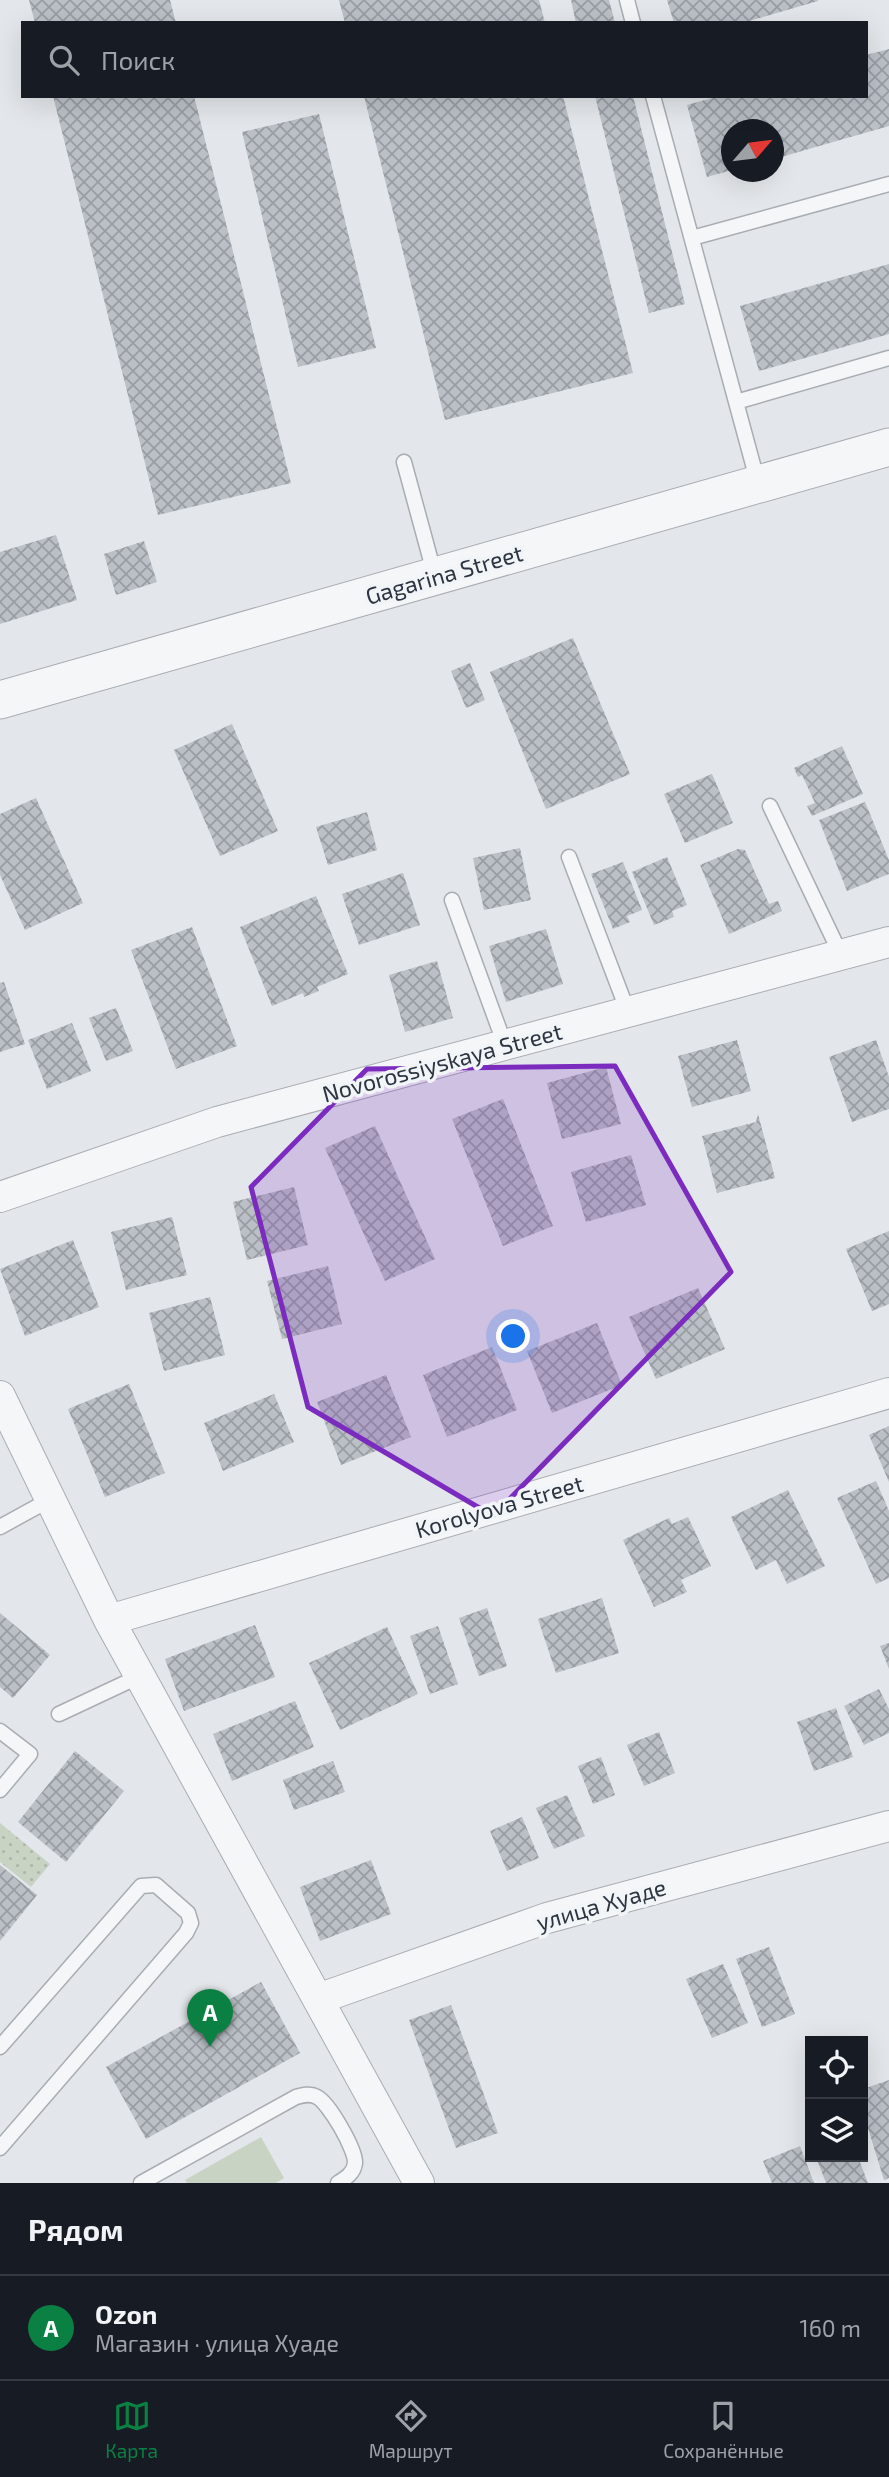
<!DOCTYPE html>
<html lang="ru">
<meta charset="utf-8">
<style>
:root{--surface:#171b24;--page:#20242c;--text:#f1f3f6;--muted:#9ea1a6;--line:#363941;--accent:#0b8043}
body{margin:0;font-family:"Exo 2",sans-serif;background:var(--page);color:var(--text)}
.controls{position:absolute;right:21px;bottom:21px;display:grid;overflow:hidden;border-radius:0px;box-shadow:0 7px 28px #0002}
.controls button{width:63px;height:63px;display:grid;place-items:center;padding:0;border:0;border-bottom:2px solid var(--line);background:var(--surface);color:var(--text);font:35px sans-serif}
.compass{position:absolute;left:721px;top:119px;width:63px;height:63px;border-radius:50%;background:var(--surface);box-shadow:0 7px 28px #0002;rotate:62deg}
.you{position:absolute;left:514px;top:1337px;width:24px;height:24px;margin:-18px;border:5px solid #fff;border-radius:50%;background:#1a73e8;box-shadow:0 0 0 10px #1a73e833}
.badge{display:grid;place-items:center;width:46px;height:46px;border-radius:50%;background:var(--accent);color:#fff;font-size:23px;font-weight:700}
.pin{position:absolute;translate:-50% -58px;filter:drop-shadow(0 2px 4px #0008)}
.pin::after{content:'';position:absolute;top:37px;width:24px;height:21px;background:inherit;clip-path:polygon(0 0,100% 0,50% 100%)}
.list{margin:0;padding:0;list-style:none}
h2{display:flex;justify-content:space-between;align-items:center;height:91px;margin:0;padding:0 28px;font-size:30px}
h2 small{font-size:23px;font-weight:400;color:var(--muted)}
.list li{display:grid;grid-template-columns:46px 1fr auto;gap:21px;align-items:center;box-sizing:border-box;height:105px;padding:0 28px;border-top:2px solid var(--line)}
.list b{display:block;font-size:26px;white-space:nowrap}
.list p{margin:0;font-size:23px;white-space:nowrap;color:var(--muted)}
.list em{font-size:23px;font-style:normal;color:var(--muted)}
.icon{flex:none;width:38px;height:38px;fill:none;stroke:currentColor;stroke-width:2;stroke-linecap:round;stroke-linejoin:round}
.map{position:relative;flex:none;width:889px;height:2183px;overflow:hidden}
.search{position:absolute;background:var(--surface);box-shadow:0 7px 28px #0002;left:21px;right:21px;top:21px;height:77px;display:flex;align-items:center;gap:18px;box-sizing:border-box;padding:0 24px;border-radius:0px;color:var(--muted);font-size:26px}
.sheet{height:196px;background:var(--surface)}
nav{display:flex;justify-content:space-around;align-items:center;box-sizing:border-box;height:98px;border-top:2px solid var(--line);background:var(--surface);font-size:19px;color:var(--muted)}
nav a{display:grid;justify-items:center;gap:4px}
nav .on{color:var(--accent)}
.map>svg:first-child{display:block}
</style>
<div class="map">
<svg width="889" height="2183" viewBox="0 0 889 2183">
<defs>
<pattern id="grass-dots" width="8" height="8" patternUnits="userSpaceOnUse" patternTransform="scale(1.75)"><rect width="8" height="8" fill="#c9d3c4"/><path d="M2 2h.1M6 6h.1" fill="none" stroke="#adb6aa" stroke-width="1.8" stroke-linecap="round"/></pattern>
<pattern id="building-cross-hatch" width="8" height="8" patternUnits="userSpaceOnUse" patternTransform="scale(1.75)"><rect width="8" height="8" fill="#bac0c6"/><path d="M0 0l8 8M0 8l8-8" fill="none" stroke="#979da2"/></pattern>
</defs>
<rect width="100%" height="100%" fill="#e3e6ea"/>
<path fill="url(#grass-dots)" d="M0,1823L50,1864L31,1887L0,1862Z"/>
<path fill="#c9d3c4" d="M261,2137L284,2178L276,2183H187L185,2180Z"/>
<path fill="url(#building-cross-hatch)" d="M29,0H170L176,23H35Z
M339,0H539L545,23H345Z
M571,0H609L615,23H576Z
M667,0H818V1L742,23H674Z
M889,49V126L774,159V130H732V170L707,177L687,105L719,96H866V55Z
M53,96H194L291,483L158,515Z
M364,96H563L633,373L445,420Z
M595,96H633L685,304L649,313Z
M319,114L376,348L298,367L242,132Z
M889,264V334L759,371L740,306Z
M56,535L77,600L0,624V552Z
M144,541L157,582L116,595L104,554Z
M573,638L630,774L546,809L490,672Z
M470,663L485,700L466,708L451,671Z
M232,724L278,831L220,856L174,750Z
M842,746L863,794L812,816L807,806L815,803L802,775L798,777L794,768Z
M712,774L733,823L685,843L664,794Z
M36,798L83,903L25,930L0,875V814Z
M865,802L889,860V874L847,891L819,820Z
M367,812L377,850L328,865L316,827Z
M520,848L531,900L484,910L473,858Z
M738,849L745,850L769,904L778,901L782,911L729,934L700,865Z
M667,857L687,905L672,911L674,917L654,925L632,872Z
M623,862L642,910L627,916L630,922L613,929L591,874Z
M403,873L420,925L359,945L342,894Z
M316,896L348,974L317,987L319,991L304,997L303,993L272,1006L240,927Z
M192,927L237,1046L176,1069L131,950Z
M546,929L563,984L506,1002L489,946Z
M437,961L453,1018L405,1032L389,975Z
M4,982L25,1044L0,1052V983Z
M116,1008L133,1051L106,1061L89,1018Z
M72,1023L91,1071L47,1089L28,1040Z
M737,1040L751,1091L692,1107L678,1056Z
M876,1040L889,1077V1109L852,1122L829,1057Z
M606,1067L621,1124L562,1139L547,1083Z
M503,1099L553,1226L503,1246L452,1119Z
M758,1114L775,1178L717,1193L702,1136L756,1122Z
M375,1126L435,1259L385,1281L325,1148Z
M631,1155L646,1205L586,1222L571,1172Z
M294,1187L308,1245L247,1260L233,1202Z
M172,1217L187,1275L126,1290L111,1232Z
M889,1231V1304L872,1311L846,1249Z
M73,1240L99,1307L25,1336L0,1269Z
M328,1266L342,1324L282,1339L267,1281Z
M698,1288L725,1349L656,1379L629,1317Z
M210,1297L225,1355L164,1371L149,1313Z
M597,1323L622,1385L552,1413L527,1351Z
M492,1347L517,1410L447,1437L423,1375Z
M386,1375L411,1437L341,1465L317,1402Z
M129,1384L165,1473L105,1497L68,1409Z
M274,1394L294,1442L223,1471L204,1423Z
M889,1426V1482L869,1435Z
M876,1481L889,1511V1578L876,1584L837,1498Z
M788,1490L825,1566L787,1584L776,1560L756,1570L731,1517Z
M688,1517L711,1566L681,1580L687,1592L654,1607L623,1540L669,1518L672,1524Z
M602,1598L619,1653L556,1673L538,1619Z
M487,1608L507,1666L479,1676L459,1618Z
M0,1613L50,1655L13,1698L0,1687Z
M255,1625L275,1677L184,1711L165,1659Z
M438,1626L458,1684L430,1694L410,1636Z
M387,1627L418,1694L340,1730L309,1663Z
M889,1643V1669L880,1646Z
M879,1689L889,1709V1733L864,1745L844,1706Z
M295,1701L314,1747L232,1781L213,1734Z
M836,1708L853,1757L814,1771L797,1722Z
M659,1732L675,1773L644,1786L627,1745Z
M75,1751L124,1791L66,1862L18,1822Z
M601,1757L615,1795L593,1804L578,1766Z
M333,1761L345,1792L294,1810L283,1780Z
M567,1795L585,1836L554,1849L536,1808Z
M522,1817L539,1858L507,1871L490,1831Z
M371,1860L391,1914L320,1941L300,1887Z
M0,1865L37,1895L0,1941Z
M769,1947L795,2014L762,2027L736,1959Z
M723,1964L748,2023L712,2038L686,1979Z
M261,1982L300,2053L146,2139L106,2067Z
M451,2005L498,2133L456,2148L409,2020Z
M889,2080V2178L884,2180L863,2112V2089Z
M800,2146L814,2183H772L763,2161Z
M816,2157H858L868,2183H826Z"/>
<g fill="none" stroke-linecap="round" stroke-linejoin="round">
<g stroke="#a8adb4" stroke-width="17">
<path id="service" d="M627,0L633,23
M653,96L758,483
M692,238L889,184
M736,402L889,358
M404,462L435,576
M770,806L841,955
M569,857L628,1012
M452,900L505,1045
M0,1527L51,1499
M59,1714L140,1676
M0,1731L30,1754L0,1790
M0,2047L141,1886L156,1885L188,1913L191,1923L186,1933L0,2148
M141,2183L296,2097C303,2095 310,2093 317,2097C329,2103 356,2150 355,2163C354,2173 346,2178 338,2183"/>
</g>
<g stroke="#a8adb4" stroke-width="32">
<path id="minor" d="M0,1197L217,1122L889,942
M0,1396L109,1620L419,2183
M109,1620L889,1393
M318,1999L547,1918L889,1826"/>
</g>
<g stroke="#a8adb4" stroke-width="39">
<path id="tertiary" d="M0,700L889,447"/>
</g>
<use href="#service" stroke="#f5f6f8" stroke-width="14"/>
<use href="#minor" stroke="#f5f6f8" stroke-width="30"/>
<use href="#tertiary" stroke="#f5f6f8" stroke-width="37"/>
</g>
<path fill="#7b2cbf" fill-opacity="0.2" stroke="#7b2cbf" stroke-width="5" stroke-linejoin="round" d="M615,1066L731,1272L493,1516L308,1407L251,1187L367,1069Z"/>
<g text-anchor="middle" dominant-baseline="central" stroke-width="7" stroke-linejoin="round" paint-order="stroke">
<g font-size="23" fill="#2c3541" stroke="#f2f5f7">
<text transform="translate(444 574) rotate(-16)">Gagarina Street</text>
<text transform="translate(442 1062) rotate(-15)">Novorossiyskaya Street</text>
<text transform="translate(499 1506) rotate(-16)">Korolyova Street</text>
<text transform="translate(601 1904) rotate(-16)">улица Хуаде</text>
</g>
</g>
</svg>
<div class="controls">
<button><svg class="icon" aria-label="locate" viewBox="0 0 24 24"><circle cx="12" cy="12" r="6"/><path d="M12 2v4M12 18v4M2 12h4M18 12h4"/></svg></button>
<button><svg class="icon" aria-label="layers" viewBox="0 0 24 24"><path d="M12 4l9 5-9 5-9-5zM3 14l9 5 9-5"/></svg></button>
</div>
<svg class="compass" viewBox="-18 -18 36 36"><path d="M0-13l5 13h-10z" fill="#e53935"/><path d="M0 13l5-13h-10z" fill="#9ea1a6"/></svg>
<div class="you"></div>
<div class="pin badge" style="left:210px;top:2047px">A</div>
<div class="search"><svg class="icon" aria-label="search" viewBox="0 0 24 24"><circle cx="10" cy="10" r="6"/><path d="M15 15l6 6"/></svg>Поиск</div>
</div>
<section class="sheet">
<h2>Рядом<small></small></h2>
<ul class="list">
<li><span class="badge">A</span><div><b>Ozon</b><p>Магазин · улица Хуаде</p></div><em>160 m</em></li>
</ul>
</section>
<nav>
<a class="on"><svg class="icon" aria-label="map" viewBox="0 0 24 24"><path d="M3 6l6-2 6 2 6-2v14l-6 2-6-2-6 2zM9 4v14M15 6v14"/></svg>Карта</a>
<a><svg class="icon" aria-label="directions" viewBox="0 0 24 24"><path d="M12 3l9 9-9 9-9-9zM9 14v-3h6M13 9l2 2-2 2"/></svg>Маршрут</a>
<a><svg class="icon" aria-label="saved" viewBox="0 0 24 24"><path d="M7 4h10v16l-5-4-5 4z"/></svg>Сохранённые</a>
</nav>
